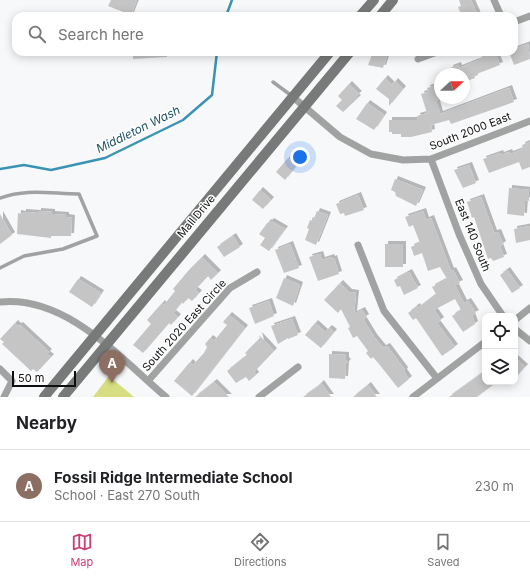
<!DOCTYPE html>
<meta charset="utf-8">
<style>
:root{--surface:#fff;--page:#f6f6f6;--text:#202124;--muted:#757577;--line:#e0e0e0;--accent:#c93e73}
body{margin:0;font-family:Inter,sans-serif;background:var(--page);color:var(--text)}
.controls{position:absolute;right:12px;bottom:12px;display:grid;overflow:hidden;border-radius:8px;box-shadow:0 2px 10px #0003}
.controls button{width:36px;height:36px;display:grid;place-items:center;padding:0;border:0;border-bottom:1px solid var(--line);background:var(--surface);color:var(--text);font:20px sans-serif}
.compass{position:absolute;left:434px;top:68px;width:36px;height:36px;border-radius:50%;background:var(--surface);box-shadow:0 2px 10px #0003;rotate:69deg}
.scale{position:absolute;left:12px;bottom:10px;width:64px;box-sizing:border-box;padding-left:4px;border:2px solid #0e0e0f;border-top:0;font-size:11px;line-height:14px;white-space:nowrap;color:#0e0e0f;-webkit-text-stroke:3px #fff;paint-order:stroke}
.you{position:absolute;left:300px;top:157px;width:14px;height:14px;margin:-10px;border:3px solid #fff;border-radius:50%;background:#1a73e8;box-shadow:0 0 0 6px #1a73e833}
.badge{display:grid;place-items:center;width:26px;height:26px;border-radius:50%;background:var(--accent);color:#fff;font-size:13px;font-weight:700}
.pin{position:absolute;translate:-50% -33px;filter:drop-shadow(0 1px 2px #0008)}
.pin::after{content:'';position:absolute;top:21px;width:14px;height:12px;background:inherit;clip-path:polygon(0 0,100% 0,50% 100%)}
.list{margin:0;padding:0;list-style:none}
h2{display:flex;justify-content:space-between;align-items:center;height:52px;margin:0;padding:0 16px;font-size:17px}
h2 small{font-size:13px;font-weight:400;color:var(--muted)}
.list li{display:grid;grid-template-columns:26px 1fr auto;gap:12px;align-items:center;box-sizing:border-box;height:72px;padding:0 16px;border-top:1px solid var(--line)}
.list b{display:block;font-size:15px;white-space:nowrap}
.list p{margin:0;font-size:13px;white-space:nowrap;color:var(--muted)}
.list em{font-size:13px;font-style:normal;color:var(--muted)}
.icon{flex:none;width:22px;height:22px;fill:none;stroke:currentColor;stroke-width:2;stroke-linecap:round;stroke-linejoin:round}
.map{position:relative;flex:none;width:530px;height:397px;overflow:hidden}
.search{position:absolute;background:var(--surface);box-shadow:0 2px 10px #0003;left:12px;right:12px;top:12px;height:44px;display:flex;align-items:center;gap:10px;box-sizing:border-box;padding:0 14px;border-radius:12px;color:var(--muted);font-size:15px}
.sheet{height:124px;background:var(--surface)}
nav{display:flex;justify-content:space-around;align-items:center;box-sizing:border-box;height:56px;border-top:1px solid var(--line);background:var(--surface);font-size:11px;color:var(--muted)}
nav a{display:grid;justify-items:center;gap:2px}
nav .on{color:var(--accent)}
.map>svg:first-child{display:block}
</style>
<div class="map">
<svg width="530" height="397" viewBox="0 0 530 397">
<defs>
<filter id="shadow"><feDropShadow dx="3" dy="-3" stdDeviation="0" flood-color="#0004"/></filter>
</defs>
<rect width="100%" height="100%" fill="#f7f8fa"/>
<path fill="#d7de81" d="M109,376L134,397H93Z"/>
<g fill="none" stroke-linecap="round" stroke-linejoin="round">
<path stroke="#3b93b3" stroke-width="2.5" d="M226,16L232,0
M0,169L24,165L51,170L105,158L183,120L212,95L217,52"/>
</g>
<path fill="#c6c5c6" filter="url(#shadow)" d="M111,0H137L131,15L108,6Z
M459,0H471L478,16H462L458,7L461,6Z
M528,44L530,59L514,65L509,52H514V49Z
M133,52H167V57L133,59Z
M373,52H388L383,68L368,65Z
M495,52L500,65L474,75L475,78L464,82V74H445L451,71L450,68L458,65L459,68L479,60V59L488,54Z
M385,78L392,85L395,81L403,89L389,106V99L376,89Z
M349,84L359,94L356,96L358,98L343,112L336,106L342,100L338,96Z
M440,84V99L436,100L440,114L509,88L514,102L451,124L449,120L431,125L432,132L411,137H401V134H392V132H389V120H418L417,116L427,113L421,94L428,92L427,88Z
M367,103L384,115L374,130L356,119Z
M530,142V167L522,170L519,162L489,173L483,159L500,153L501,155L509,152L510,154L523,149L522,145Z
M288,158L297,165L285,180L276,172Z
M469,165L476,183L463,188L454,170Z
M395,179L423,190L416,206L396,196L395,192L391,190Z
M509,188L529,190V201L525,200L524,216L507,214Z
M260,190L271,200L263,209L252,200Z
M358,195L364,210L345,216L344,213L340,214L336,204Z
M481,197L494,233L498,232L503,244L500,246L504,257L493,261L491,258L488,259L474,217L472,218L467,202Z
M38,211L52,212V214L66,215V217L72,218L71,236H51V238L17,234L18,213L23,214V212L38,213Z
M317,211L328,215L316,245L305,240L309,229L307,228L310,220L313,221Z
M423,211L426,220L431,218L451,271L453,270L460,283L455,285L464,303L468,301L476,313L472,315L475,324L463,332L452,316L461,310L455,299L434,310L441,320L437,323L455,347L442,356L416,318L413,320L408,313L417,306L418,308L436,294L432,287L447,279L440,267L428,271L422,253L414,256L411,247L420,243L413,225L409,227L405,217Z
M0,214L12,235L0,244Z
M271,221L285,229L269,251L260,245L265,238L259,234L268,222L269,223Z
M530,226V240L516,243L514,229Z
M233,236L240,247L224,257L217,247Z
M290,244L299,268L284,273L275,250Z
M385,244H403V267H385Z
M320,254L322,260L331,257L332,259L334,258L339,274L318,281L309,257Z
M202,257L218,273L211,280L208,276L195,290L199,293L192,301L188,298L183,304L182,302L173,313L178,317L171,325L169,323L143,353L133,345L151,324L147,320L162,303L164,305L175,291L173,289L188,271Z
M507,270L520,288L512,293L500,275Z
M409,272L418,288L404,295L400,286L397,287L394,280Z
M284,278L300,285L293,306L276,298Z
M78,279L101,293L92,307L69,292Z
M340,283L349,292L356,293L354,314L362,310L366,317L363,319L374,337L383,348L387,346L405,370L404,372L409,379L398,388L379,364L373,357L371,359L366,353L368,351L357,336L353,338L348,328L350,327L341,309L338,313L324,300Z
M269,301L274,316L255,324L249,308Z
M229,315L245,328L192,396L174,381L190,362L193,365L204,353L207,347L205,344L210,338L214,341L227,325L223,322Z
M292,319L298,335L288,339V338L278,344L271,326Z
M15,323L18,326L20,325L49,352L47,354L51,357L37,372L33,369L31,371L2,344L4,342L0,339Z
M315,323L325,332L329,328L334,332L321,348L305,335Z
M259,335L274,351L254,372L256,375L249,381L246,377L236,383L227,371L247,355L245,353L258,340L261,343Z
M329,354L346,355V360L348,362L346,364L345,379L329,378Z
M515,358L525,367L515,378Z
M485,371V382H497L477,397H449Z
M214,382L229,397H195Z
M321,383L331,397H303L316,388Z
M368,385L377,397H353Z"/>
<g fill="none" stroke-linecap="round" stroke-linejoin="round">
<path stroke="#a1a2a2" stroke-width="3.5" d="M273,82L292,96
M0,198C26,188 53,194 79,194L97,236L63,249L24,256L0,268"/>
<path stroke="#a1a2a2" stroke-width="7" d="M494,0L501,16
M514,22L530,16
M418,59L437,52
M293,97L340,137L371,154L403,160L431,159L530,121
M431,159L459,234L481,284L503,316
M358,245L384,311L436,377
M0,302C66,295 120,358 166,397
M515,320L530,308
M515,329L530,341
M0,369L12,381L4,397
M148,381L230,288L257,272
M259,397L298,367
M413,397L485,342"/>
<path stroke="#787979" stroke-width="10" d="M360,16L374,0
M380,16L393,0
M44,397L330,52
M63,397L350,52"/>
</g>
<g text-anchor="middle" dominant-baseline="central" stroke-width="3" stroke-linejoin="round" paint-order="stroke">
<g font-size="11" fill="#0e0e0f" stroke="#fff">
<text transform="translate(470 131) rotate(-21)">South 2000 East</text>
<text transform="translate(196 216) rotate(-50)">Mall Drive</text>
<text transform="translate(473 235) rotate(68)">East 140 South</text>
<text transform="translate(184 325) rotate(-48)">South 2020 East Circle</text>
</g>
<g font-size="12" font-style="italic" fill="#205366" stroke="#fff">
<text transform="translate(138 129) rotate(-26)">Middleton Wash</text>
</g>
</g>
</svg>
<div class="controls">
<button><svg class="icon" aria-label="locate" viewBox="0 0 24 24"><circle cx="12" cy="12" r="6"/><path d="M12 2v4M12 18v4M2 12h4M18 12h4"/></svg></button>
<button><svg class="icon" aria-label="layers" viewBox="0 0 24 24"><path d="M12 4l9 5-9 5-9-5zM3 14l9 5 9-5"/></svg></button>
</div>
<svg class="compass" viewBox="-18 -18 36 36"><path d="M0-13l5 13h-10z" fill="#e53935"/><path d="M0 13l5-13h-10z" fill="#757577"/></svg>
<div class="scale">50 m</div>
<div class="you"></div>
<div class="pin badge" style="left:112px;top:383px;background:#8d6e63">A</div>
<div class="search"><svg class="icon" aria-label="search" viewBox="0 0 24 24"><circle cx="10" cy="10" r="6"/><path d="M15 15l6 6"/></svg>Search here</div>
</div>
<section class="sheet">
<h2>Nearby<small></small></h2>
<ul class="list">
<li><span class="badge" style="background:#8d6e63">A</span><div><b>Fossil Ridge Intermediate School</b><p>School · East 270 South</p></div><em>230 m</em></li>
</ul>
</section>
<nav>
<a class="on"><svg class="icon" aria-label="map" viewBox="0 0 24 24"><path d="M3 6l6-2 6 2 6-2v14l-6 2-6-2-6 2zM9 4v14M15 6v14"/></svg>Map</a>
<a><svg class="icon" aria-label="directions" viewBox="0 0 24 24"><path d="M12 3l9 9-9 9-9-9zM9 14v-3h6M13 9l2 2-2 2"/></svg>Directions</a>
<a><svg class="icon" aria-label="saved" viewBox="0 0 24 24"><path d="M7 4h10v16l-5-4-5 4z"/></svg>Saved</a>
</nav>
